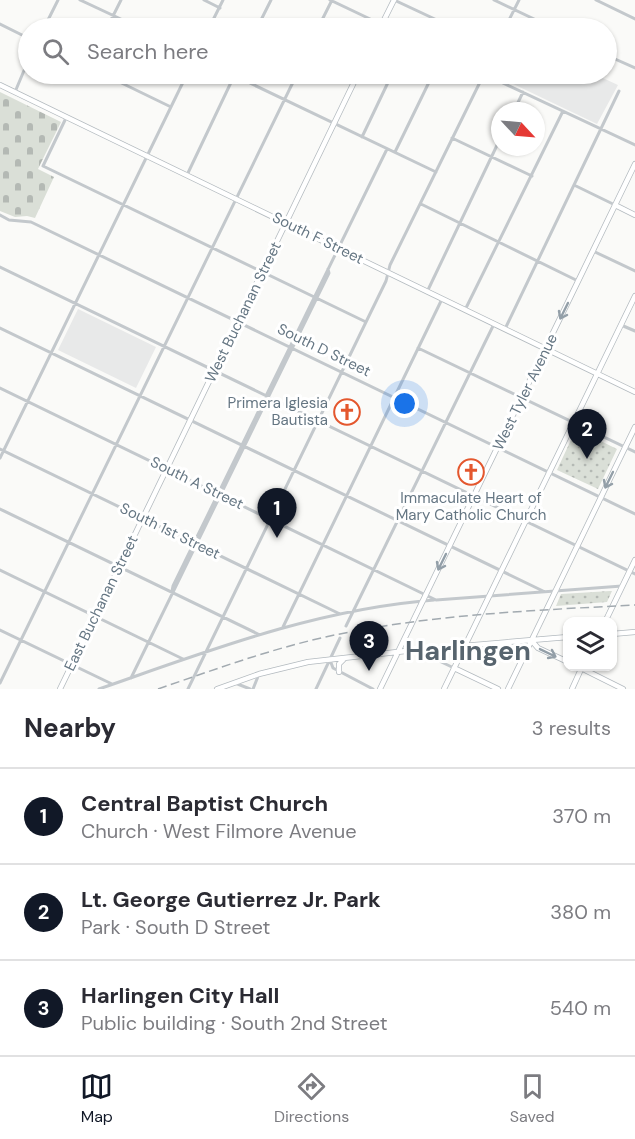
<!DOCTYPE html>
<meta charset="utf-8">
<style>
:root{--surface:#fff;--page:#f7f7f7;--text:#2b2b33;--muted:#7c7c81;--line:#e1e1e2;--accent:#111827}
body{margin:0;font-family:"DM Sans",sans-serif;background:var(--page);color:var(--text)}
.controls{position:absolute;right:18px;bottom:18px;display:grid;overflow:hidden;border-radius:12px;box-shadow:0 2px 4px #0004}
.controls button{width:54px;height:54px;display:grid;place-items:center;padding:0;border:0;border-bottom:2px solid var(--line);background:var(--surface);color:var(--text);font:30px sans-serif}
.compass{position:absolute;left:491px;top:102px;width:54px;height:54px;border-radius:50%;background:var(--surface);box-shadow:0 2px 4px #0004;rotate:116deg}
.you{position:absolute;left:405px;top:404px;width:21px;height:21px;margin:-15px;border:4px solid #fff;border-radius:50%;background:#1a73e8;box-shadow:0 0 0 9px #1a73e833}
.badge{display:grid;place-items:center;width:39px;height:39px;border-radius:50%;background:var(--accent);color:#fff;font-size:20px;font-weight:700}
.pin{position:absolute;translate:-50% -50px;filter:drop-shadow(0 2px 3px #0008)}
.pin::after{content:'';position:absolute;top:32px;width:21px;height:18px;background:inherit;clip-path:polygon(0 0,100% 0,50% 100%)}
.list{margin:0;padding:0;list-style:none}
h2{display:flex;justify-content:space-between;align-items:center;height:78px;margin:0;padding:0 24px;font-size:26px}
h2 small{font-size:20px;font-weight:400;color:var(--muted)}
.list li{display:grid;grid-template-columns:39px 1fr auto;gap:18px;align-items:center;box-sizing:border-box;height:96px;padding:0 24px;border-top:2px solid var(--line)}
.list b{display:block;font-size:22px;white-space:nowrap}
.list p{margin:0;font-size:20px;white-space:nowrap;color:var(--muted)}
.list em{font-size:20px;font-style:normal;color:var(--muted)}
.icon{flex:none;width:33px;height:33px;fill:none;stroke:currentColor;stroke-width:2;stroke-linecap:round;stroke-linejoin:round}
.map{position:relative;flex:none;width:635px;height:689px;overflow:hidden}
.search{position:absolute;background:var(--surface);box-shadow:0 2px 4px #0004;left:18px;right:18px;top:18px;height:66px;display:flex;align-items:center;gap:15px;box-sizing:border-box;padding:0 21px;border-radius:33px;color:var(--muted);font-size:22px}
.sheet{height:366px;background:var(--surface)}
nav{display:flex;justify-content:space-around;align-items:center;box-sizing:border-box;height:84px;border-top:2px solid var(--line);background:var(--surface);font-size:16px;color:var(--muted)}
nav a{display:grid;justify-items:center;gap:3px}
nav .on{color:var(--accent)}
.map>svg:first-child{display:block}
</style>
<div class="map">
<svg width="635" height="689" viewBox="0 0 635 689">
<defs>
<pattern id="cemetery-stones" width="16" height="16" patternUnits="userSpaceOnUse" patternTransform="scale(1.5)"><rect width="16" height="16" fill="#dadfd7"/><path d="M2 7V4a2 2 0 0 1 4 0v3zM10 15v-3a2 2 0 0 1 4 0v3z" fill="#b4b9b4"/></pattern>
<pattern id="park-dots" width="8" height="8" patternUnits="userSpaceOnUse" patternTransform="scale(1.5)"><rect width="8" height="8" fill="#dadfd7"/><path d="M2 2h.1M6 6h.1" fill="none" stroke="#b4b9b4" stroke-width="1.8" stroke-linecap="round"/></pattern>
</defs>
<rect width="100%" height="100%" fill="#fafaf8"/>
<path fill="#e8e9e9" d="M492,74H594L618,85L597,124Z
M78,309L156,347L136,388L58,350Z"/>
<path fill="url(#cemetery-stones)" d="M0,92L61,122L38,169L54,177L35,218L27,216L15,217L0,211Z"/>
<path fill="url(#park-dots)" d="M576,429L617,449L598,489L557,470Z
M610,591H612L607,602L556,606L561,594Z"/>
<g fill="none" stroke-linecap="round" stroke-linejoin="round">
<g stroke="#b3babf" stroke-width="6">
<path id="secondary" d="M380,28L394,0
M0,85L635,392
M615,205L635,215
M605,622L635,560
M612,634L635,632
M531,640L538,648L568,662
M577,666L623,689
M454,668L498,689
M339,672V664L344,659
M60,689L358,74
M217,689L259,674L308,662L415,650L568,637
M380,689L635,164
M444,689L635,296
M508,689L635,427
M572,689L582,667"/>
</g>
<path stroke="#c3c8cc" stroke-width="3" d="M80,0L140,28
M204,0L220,8
M330,0L389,28
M394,0L454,28
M494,0L553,28
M596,0L635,19
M0,24L28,38
M44,28L58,0
M107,28L121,0
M209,28L223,0
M257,28L271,0
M318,28L332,0
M505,28L519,0
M606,55L635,68
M103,74L171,107
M231,74L436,172
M484,74L635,145
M15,92L28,61
M514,111L523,92
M66,118L43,166L366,322
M362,137L392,74
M452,138L532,176
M395,152L433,74
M187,175L235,74
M574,185L615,205
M421,204L578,281
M0,215L9,220L31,222L635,514
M593,251L635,271
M0,267L635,574
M427,292L500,139
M465,310L563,111
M621,325L635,331
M0,328L543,591
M505,329L619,91
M418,348L635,452
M0,388L436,600L622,586
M0,449L340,614
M0,458L187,74
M0,509L258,634
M0,570L183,659
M172,591L173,586L194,543L387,149
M346,626L494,324
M283,627L442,299
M0,630L112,684
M418,651L454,668
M330,660L333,668L373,689
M131,678L329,273L328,269
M0,683L297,74
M235,683L250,689
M99,689C208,651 317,609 434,600
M188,689L366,322L386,281L390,265L484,74
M253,689L259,674
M316,689L340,638"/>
<use href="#secondary" stroke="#fff" stroke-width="4.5"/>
<path stroke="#a2aab0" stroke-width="1.5" stroke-dasharray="9 4.5" stroke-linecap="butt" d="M158,689C222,667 284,644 350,632C443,614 540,610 635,605"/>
</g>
<defs><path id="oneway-shaft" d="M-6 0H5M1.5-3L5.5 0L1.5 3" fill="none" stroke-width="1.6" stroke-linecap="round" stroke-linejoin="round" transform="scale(1.5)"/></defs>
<g stroke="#939fa8">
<use href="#oneway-shaft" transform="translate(564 311) rotate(116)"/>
<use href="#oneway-shaft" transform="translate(609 480) rotate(116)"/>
<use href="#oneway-shaft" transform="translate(442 562) rotate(116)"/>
<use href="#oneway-shaft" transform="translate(548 653) rotate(26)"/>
</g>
<defs>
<g id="church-ring" transform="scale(1.35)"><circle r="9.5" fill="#fff" stroke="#e4572e" stroke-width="1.5"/><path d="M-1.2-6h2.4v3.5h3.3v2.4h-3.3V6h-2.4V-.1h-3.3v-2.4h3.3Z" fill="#e4572e"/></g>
</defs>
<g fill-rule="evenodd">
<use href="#church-ring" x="347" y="412"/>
<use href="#church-ring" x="471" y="472"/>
</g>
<g text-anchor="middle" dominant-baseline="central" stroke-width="6" stroke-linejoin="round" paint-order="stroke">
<g font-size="15" fill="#657683" stroke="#fff">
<text transform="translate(318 238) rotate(26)">South F Street</text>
<text transform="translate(243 312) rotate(-64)">West Buchanan Street</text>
<text transform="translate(324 350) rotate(26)">South D Street</text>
<text transform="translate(525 392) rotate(-64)">West Tyler Avenue</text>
<text transform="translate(197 483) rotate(26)">South A Street</text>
<text transform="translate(170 531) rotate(26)">South 1st Street</text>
<text transform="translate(101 603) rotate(-64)">East Buchanan Street</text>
</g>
<g font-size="15" fill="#657683" stroke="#fff" text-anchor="end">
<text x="328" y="403">Primera Iglesia<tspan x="328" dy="17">Bautista</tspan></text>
<text x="471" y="498" text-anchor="middle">Immaculate Heart of<tspan x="471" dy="17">Mary Catholic Church</tspan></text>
</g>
<g font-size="27" font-weight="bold" fill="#57646e" stroke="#fff">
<text x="468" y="650">Harlingen</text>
</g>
</g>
</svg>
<div class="controls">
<button><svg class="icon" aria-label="layers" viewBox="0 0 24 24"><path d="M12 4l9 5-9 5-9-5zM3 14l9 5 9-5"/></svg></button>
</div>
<svg class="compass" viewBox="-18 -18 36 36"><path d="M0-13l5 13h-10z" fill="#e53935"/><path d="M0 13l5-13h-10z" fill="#7c7c81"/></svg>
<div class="you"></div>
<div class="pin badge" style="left:277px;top:538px">1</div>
<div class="pin badge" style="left:587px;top:459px">2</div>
<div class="pin badge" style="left:369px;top:671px">3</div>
<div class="search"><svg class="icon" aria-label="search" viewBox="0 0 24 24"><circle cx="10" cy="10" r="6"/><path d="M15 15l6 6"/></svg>Search here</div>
</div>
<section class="sheet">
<h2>Nearby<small>3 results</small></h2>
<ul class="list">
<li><span class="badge">1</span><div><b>Central Baptist Church</b><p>Church · West Filmore Avenue</p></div><em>370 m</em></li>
<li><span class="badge">2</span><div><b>Lt. George Gutierrez Jr. Park</b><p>Park · South D Street</p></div><em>380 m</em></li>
<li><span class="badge">3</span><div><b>Harlingen City Hall</b><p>Public building · South 2nd Street</p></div><em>540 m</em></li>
</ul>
</section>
<nav>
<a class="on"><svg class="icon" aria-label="map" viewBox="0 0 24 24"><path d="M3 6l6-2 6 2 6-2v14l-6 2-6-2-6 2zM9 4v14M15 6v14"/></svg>Map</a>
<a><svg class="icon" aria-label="directions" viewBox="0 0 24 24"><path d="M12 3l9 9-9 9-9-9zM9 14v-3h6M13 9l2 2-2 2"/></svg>Directions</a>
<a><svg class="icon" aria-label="saved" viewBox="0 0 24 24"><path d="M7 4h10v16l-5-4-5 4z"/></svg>Saved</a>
</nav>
